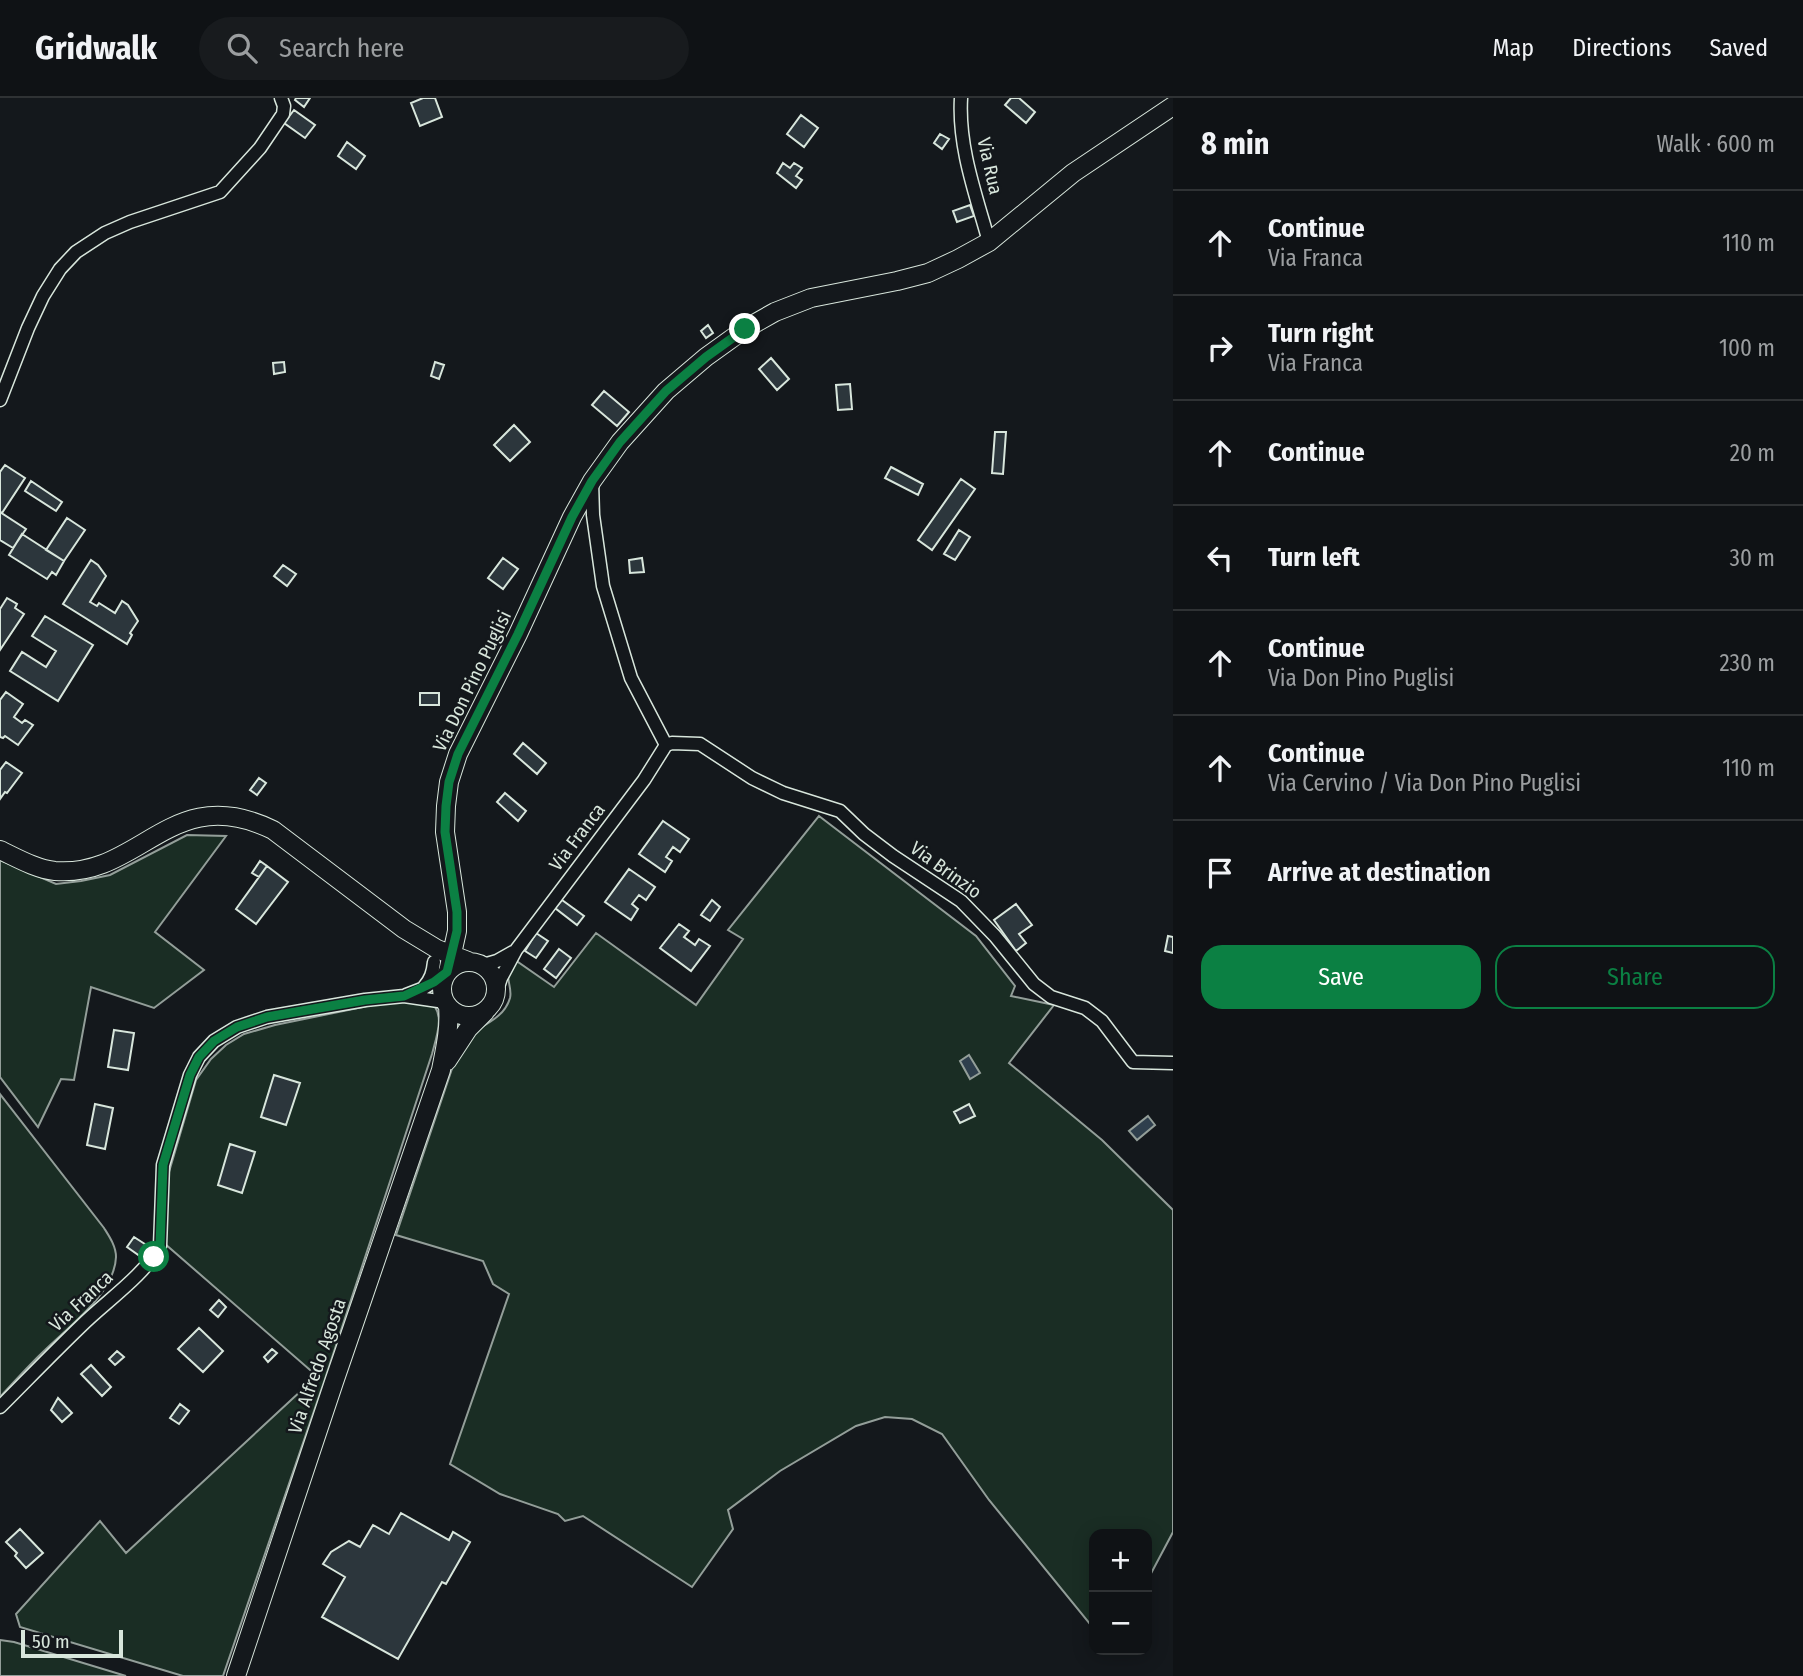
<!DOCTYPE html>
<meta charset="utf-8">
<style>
:root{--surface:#0f1215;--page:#181b1e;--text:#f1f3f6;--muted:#9b9ea0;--line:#2f3234;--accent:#0b8043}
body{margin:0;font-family:"Fira Sans Condensed",sans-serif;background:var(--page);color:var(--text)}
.controls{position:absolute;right:21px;bottom:21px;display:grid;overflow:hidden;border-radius:14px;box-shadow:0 4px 18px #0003}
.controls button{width:63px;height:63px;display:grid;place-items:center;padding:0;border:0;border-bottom:2px solid var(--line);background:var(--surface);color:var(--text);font:35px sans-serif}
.scale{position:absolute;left:21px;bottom:18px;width:102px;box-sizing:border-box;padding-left:7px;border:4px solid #d8e6dc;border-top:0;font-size:19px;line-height:24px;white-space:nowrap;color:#d8e6dc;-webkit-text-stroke:5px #14181c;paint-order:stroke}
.stop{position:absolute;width:21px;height:21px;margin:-16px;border:5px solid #0b8043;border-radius:50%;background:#fff}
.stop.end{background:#0b8043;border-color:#fff;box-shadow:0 2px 7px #0008}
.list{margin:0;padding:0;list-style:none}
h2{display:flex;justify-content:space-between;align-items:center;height:91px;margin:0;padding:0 28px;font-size:30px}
h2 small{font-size:23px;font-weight:400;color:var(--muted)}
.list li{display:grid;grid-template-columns:46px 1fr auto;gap:21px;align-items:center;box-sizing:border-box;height:105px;padding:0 28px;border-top:2px solid var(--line)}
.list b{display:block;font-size:26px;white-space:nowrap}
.list p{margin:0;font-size:23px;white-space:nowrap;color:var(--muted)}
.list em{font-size:23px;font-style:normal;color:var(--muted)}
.actions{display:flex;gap:14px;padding:21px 28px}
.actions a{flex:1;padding:16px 0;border:2px solid var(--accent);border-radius:21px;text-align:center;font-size:24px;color:var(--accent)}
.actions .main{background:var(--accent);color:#fff}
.icon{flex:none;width:38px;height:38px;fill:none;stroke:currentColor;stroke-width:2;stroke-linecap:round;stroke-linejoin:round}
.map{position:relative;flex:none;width:1173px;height:1578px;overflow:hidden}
header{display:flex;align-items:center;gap:42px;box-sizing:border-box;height:98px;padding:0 35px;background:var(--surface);border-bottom:2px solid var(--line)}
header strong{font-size:33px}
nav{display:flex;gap:38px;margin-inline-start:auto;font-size:24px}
.search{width:490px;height:63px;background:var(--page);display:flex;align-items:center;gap:18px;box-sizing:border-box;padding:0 24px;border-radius:38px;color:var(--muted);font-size:26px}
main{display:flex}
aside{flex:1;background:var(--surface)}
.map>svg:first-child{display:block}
</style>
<header>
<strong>Gridwalk</strong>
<div class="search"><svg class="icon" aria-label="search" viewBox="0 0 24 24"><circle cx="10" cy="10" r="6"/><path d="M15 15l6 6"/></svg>Search here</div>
<nav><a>Map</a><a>Directions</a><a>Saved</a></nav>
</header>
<main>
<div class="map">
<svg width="1173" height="1578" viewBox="0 0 1173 1578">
<rect width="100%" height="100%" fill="#14181c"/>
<path fill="#1a2d24" stroke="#939e99" stroke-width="2" d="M819,718L976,838L1015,888L1011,898L1054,907L1009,965L1102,1042L1173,1112V1434L1147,1483V1436H1094V1531L989,1402L942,1336L912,1321L885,1319L856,1328L780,1373L728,1412L733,1431L692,1489L583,1418L565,1423L558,1416L500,1396L450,1366L509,1196L493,1186L483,1163L396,1137L461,944C476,928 503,924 510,900C512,892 508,885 508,877C508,872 512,867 515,862L554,889L596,835L696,907L743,841L728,832Z
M187,737L226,738L155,834L204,872L154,910L91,889L74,982L61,981L38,1029L0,979V762L56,786L81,783L110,777Z
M402,901C410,902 419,901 426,903C448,910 436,940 432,956L325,1281L223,1578H183L20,1529L16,1516L100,1423L126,1455L317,1278L164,1145L169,1074L196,982L211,961L226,947L244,936L275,927Z
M0,996L104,1130C109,1138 116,1148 116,1159C115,1195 68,1229 45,1252C29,1267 15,1283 0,1299Z
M0,1542L14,1544L126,1578H0Z"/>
<path fill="#2f3f4d" stroke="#939e99" stroke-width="2" d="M969,957L980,975L970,981L960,963Z
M1148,1018L1155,1027L1137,1042L1129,1033Z"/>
<path fill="#2c363c" stroke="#d8e6dc" stroke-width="2" d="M296,0H310L304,9L295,2Z
M423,0H435L442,19L420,28L411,5Z
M1011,0H1019L1035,14L1026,25L1005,7Z
M294,12L315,27L305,40L284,25Z
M801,17L818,30L804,49L787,36Z
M940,36L949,41L942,51L934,45Z
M347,44L365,58L356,71L338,58Z
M783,65L790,70L794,65L802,70L796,78L802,82L796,90L777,75Z
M970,107L974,118L957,124L953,113Z
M708,227L713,235L706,240L701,233Z
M771,260L789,281L777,292L759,271Z
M284,264L285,274L274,276L273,265Z
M435,264L444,267L439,281L431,278Z
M850,286L852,311L838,312L836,287Z
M604,293L629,314L617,328L592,307Z
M514,327L530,344L510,363L494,347Z
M995,334H1006L1003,376L992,375Z
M5,367L25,380L2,415L0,414V374Z
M891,369L923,386L918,397L885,380Z
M961,381L975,391L932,452L918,442Z
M31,383L62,404L56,413L25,393Z
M0,414L26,431L13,450L0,442Z
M67,420L85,432L64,463L46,452Z
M959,432L970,439L955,462L944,456Z
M22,436L64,463L56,477L52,474L47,481L9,457Z
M503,460L518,471L503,491L488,480Z
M642,460L644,474L630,475L629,462Z
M91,462L98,467L106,478L90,504L97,508L99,505L115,515L122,503L128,507L138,523L130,535L132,537L127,546L63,506Z
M283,467L296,476L287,488L274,478Z
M7,500L17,506L15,510L24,516L0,552V511Z
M45,518L93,547L58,603L10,573L22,554L46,569L56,553L32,538Z
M6,594L23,606L14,619L22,625L25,622L33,627L18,647L5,638L3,640L0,639V602Z
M420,595H439V607H420Z
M523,645L546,665L537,676L514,656Z
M6,664L22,675L7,695L5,694L0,701V672Z
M259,680L266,685L257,697L250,692Z
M505,695L526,713L518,723L497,704Z
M663,723L689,741L680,754L673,749L666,759L672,763L665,774L639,756Z
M260,763L267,768L259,779L252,775Z
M267,768L288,784L256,826L236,811Z
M629,771L655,789L646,802L639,797L632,806L638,811L631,822L605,804Z
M562,802L584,818L577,827L555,810Z
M712,802L720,809L710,823L701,817Z
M1016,806L1032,827L1019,836L1026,845L1016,853L994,822Z
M679,826L689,833L684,839L695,847L699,841L710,848L691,873L660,850Z
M536,835L548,843L536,860L525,853Z
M1168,838L1173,839V855L1165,853Z
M559,851L571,860L556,880L544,871Z
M114,932L134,935L128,972L108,969Z
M274,977L300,985L286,1027L261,1019Z
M95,1006L113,1010L105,1051L87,1047Z
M969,1006L975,1018L960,1025L954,1014Z
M230,1046L255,1054L242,1095L218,1087Z
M134,1139L151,1150L144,1161L127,1149Z
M219,1202L226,1209L218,1219L210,1212Z
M199,1230L223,1253L203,1274L178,1251Z
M272,1251L277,1255L268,1264L264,1259Z
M117,1253L124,1259L115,1267L109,1261Z
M91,1267L111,1289L102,1298L81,1276Z
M58,1300L72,1315L62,1324L51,1312Z
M180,1306L189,1313L179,1326L170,1320Z
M401,1415L449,1442L453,1434L470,1444L446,1486L442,1484L398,1561L322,1519L345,1479L323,1466L331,1454L349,1443L360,1449L373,1427L389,1436Z
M20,1431L43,1455L26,1470L15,1458L17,1455L6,1444Z"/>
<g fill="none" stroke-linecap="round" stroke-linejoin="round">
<g stroke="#d8e6dc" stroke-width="15">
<path id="street" d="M961,0C958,49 976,97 989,144
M0,302L28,230L43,198L60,171L76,154L105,135L130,124L220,94L260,50L283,16L284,8L281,0
M592,384L593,417L603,488L631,580L666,647
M666,647L672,645L700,646L752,680L783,695L840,713L864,736L893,758L961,803L995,838L1034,886L1051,899L1085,910L1102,923L1133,964L1173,965
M483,867L497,863L513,854
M424,889C431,881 433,874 434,864
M497,892L501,880L516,852L644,682L666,647
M406,897L424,890L446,876
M0,1309C27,1282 53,1255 81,1228C105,1204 144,1178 160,1148L163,1067L190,977L199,959L214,943L237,929L267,919L365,902L404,898L445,904"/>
</g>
<g stroke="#d8e6dc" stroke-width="20">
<path id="secondary" d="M0,752C17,760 36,771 55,773C141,780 171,682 273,732L404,831L437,851L468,863
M442 891a27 27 0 1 1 54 0a27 27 0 1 1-54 0Z
M448,874L457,833V814L445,734L446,708L449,684L458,656L518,536L572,419L592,383L620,344L666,293L706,259L745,231L775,214L811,200L897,183L928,175L958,161L989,144L1073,75L1173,8
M447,963L468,931L485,914
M236,1578L334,1284L441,972C445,951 450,930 448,908"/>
</g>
<use href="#street" stroke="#14181c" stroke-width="12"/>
<use href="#secondary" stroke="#14181c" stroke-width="18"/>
</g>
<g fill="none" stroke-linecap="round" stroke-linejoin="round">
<path stroke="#0b8043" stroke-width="9" d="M154,1159L160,1148L163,1067L190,977L199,959L214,943L237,929L267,919L365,902L404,898L434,884L447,874L457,833V814L445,734L446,708L449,684L458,656L518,536L572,419L592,383L620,344L666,293L706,259L745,231"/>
</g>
<g text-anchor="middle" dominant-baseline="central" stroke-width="5" stroke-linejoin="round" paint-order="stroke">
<g font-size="19" fill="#d8e6dc" stroke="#14181c">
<text transform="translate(990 68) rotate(77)">Via Rua</text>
<text transform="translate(472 583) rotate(-64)">Via Don Pino Puglisi</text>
<text transform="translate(577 739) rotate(-53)">Via Franca</text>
<text transform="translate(946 772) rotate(36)">Via Brinzio</text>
<text transform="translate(81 1203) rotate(-43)">Via Franca</text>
<text transform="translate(317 1268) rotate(-71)">Via Alfredo Agosta</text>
</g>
</g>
</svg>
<div class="controls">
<button>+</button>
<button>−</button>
</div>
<div class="scale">50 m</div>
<div class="stop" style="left:154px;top:1159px"></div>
<div class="stop end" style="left:745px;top:231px"></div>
</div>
<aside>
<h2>8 min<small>Walk · 600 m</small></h2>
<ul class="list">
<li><svg class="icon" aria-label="ahead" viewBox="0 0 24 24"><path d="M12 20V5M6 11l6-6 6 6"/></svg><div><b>Continue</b><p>Via Franca</p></div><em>110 m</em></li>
<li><svg class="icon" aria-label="right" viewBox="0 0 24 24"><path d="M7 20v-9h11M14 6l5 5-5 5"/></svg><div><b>Turn right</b><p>Via Franca</p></div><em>100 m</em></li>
<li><svg class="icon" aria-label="ahead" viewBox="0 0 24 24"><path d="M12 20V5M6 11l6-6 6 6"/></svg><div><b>Continue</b></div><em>20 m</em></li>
<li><svg class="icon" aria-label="left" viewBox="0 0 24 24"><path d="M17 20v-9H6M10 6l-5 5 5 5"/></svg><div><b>Turn left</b></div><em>30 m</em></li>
<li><svg class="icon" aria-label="ahead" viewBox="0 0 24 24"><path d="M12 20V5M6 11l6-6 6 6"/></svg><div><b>Continue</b><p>Via Don Pino Puglisi</p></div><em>230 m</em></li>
<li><svg class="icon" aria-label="ahead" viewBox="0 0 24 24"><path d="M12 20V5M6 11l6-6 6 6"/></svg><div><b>Continue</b><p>Via Cervino / Via Don Pino Puglisi</p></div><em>110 m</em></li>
<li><svg class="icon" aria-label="arrive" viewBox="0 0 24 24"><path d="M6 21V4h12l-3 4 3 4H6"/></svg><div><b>Arrive at destination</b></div></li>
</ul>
<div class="actions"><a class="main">Save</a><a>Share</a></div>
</aside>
</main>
